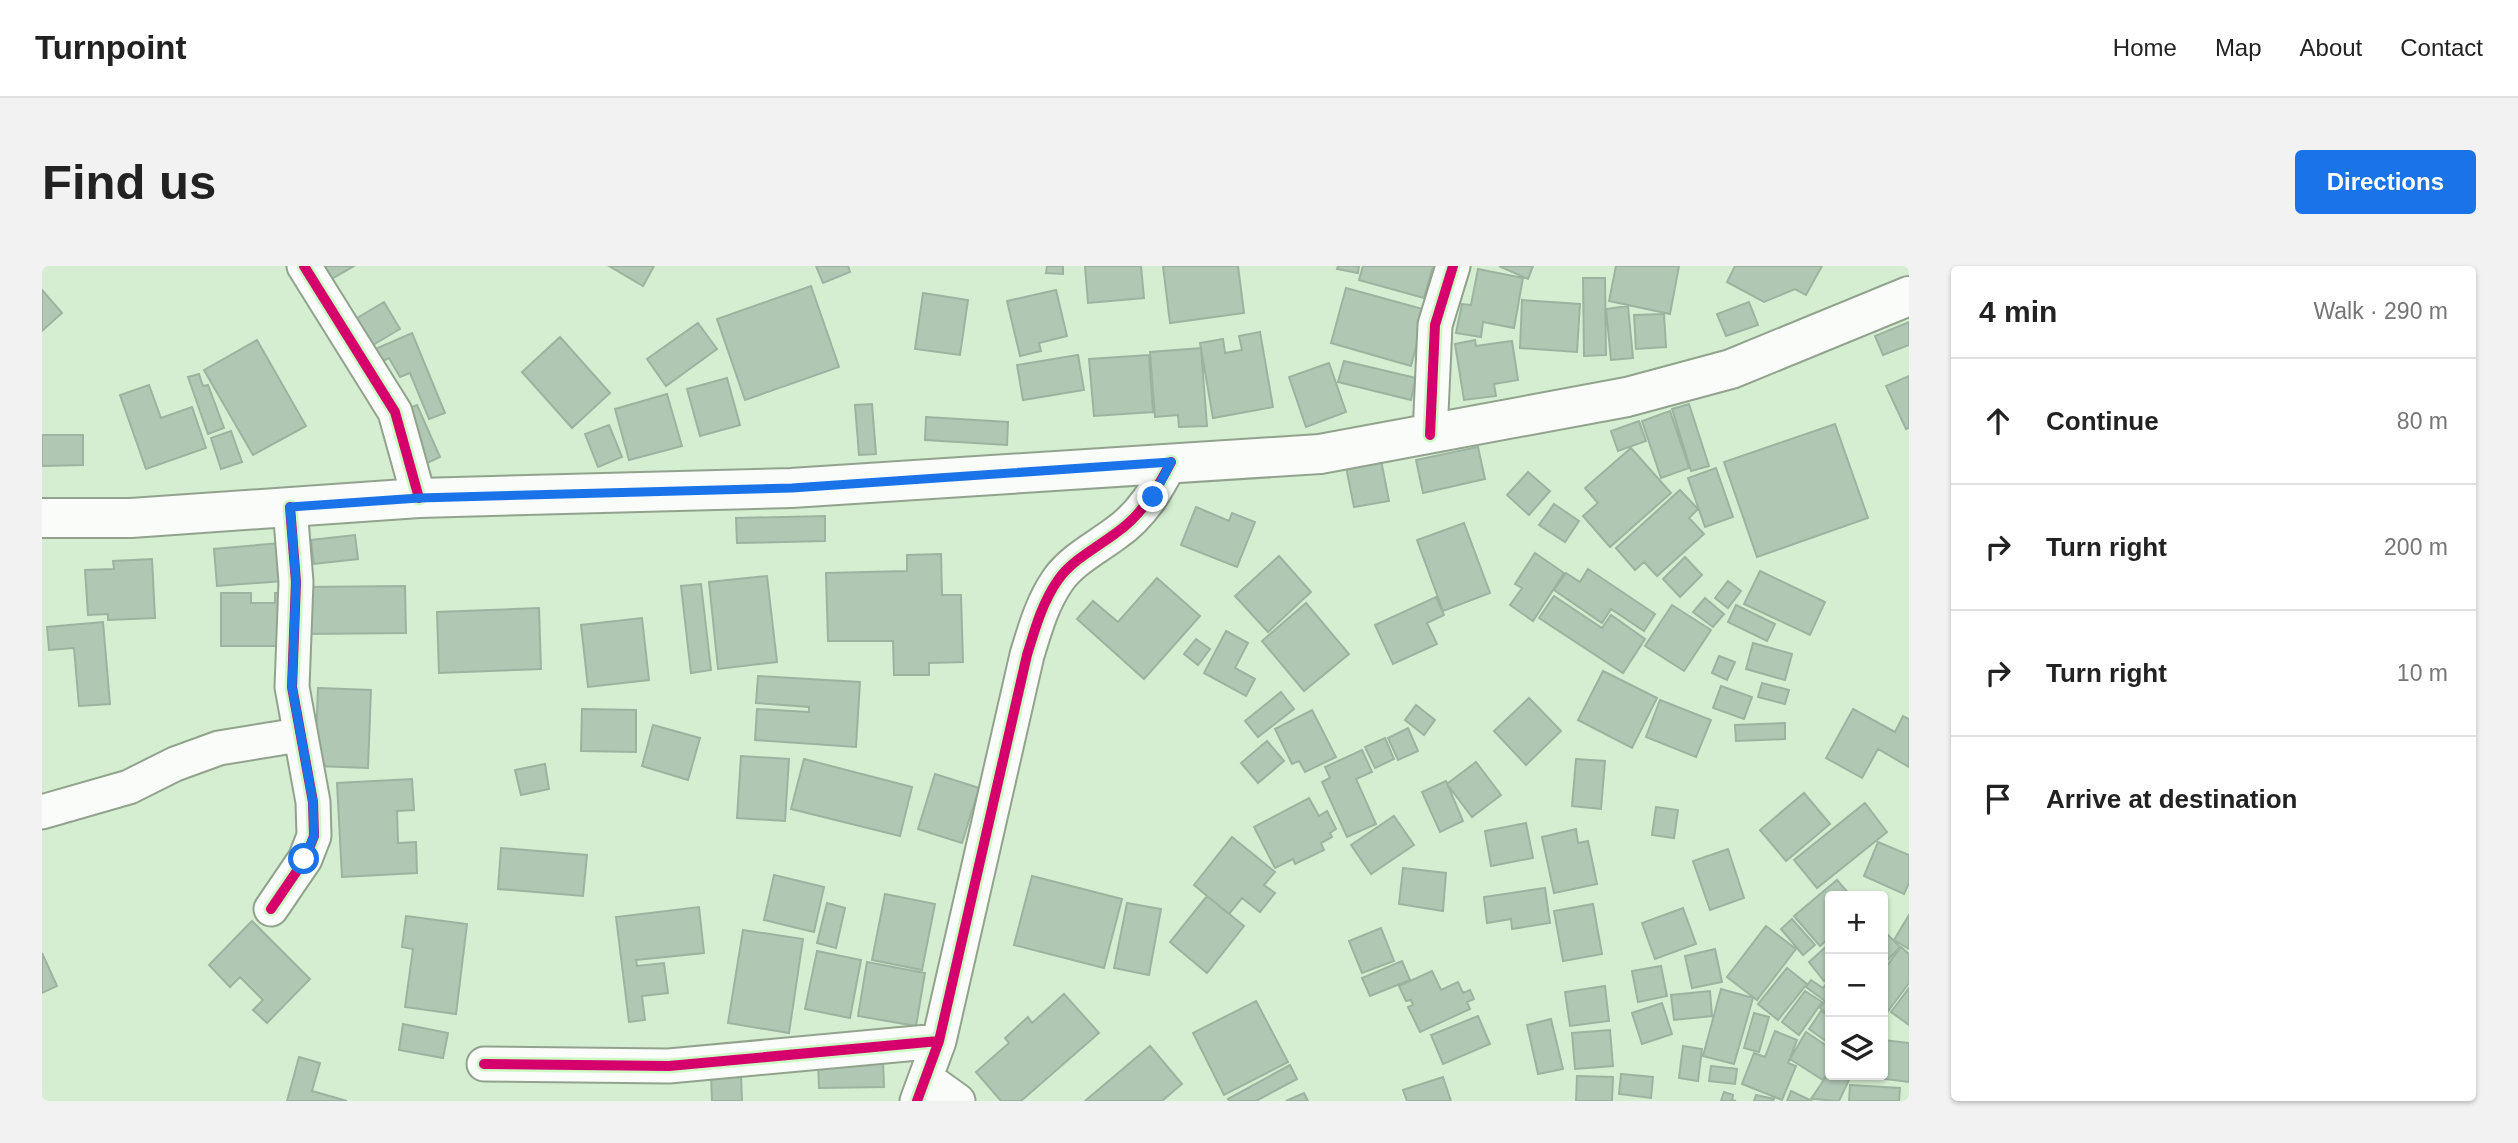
<!DOCTYPE html>
<meta charset="utf-8">
<style>
:root{--surface:#fff;--page:#f2f2f2;--text:#222;--muted:#767676;--line:#e0e0e0;--accent:#1a73e8}
body{margin:0;font-family:Arial,sans-serif;background:var(--page);color:var(--text)}
.controls{position:absolute;right:21px;bottom:21px;display:grid;overflow:hidden;border-radius:7px;box-shadow:0 2px 5px #0004}
.controls button{width:63px;height:63px;display:grid;place-items:center;padding:0;border:0;border-bottom:2px solid var(--line);background:var(--surface);color:var(--text);font:35px sans-serif}
.stop{position:absolute;width:21px;height:21px;margin:-16px;border:5px solid #1a73e8;border-radius:50%;background:#fff}
.stop.end{background:#1a73e8;border-color:#fff;box-shadow:0 2px 7px #0008}
.list{margin:0;padding:0;list-style:none}
h2{display:flex;justify-content:space-between;align-items:center;height:91px;margin:0;padding:0 28px;font-size:30px}
h2 small{font-size:23px;font-weight:400;color:var(--muted)}
.list li{display:grid;grid-template-columns:46px 1fr auto;gap:21px;align-items:center;box-sizing:border-box;height:126px;padding:0 28px;border-top:2px solid var(--line)}
.list b{display:block;font-size:26px;white-space:nowrap}
.list em{font-size:23px;font-style:normal;color:var(--muted)}
.icon{flex:none;width:38px;height:38px;fill:none;stroke:currentColor;stroke-width:2;stroke-linecap:round;stroke-linejoin:round}
.map{position:relative;flex:none;width:1867px;height:835px;overflow:hidden;border-radius:7px}
header{display:flex;align-items:center;gap:42px;box-sizing:border-box;height:98px;padding:0 35px;background:var(--surface);border-bottom:2px solid var(--line)}
header strong{font-size:33px}
nav{display:flex;gap:38px;margin-inline-start:auto;font-size:24px}
.intro{display:flex;align-items:center;justify-content:space-between;box-sizing:border-box;height:168px;padding:0 42px}
h1{margin:0;font-size:49px}
.button{padding:18px 32px;border-radius:7px;background:var(--accent);color:#fff;font-size:24px;font-weight:700}
main{display:flex;gap:42px;padding:0 42px}
aside{flex:1;background:var(--surface);border-radius:7px;box-shadow:0 2px 5px #0004}
.map>svg:first-child{display:block}
</style>
<header>
<strong>Turnpoint</strong>
<nav><a>Home</a><a>Map</a><a>About</a><a>Contact</a></nav>
</header>
<div class="intro"><h1>Find us</h1><a class="button">Directions</a></div>
<main>
<div class="map">
<svg width="1867" height="835" viewBox="0 0 1867 835">
<rect width="100%" height="100%" fill="#d5edd1"/>
<path fill="#b0c7b4" stroke="#9cb3a0" stroke-width="2" d="M278,0H312L286,15Z
M567,0H612L601,20Z
M774,0H806L808,6L781,17Z
M1005,0H1021V8L1004,7Z
M1043,0H1099L1102,32L1046,37Z
M1121,0H1196L1202,47L1128,57Z
M1296,0H1317L1316,7L1295,3Z
M1321,0H1391L1382,32L1317,14Z
M1457,0H1491L1486,13Z
M1574,0H1637L1628,48L1567,35Z
M1693,0H1780L1764,29L1753,23L1722,36L1685,16Z
M1436,3L1481,12L1472,62L1441,56L1439,71L1414,67L1420,38L1429,39Z
M1541,12H1563L1564,89L1542,90Z
M769,20L797,101L703,134L675,53Z
M1304,22L1384,44L1369,100L1289,77Z
M0,24L20,47L0,65Z
M1014,24L1025,70L997,77L999,85L978,90L965,35Z
M881,27L926,34L918,89L873,83Z
M1480,34L1538,38L1535,86L1478,82Z
M342,36L358,63L326,82L310,55Z
M1707,36L1716,59L1684,70L1675,48Z
M1586,40L1591,92L1569,94L1564,43Z
M1622,48L1624,81L1594,83L1592,49Z
M1867,56V79L1841,89L1833,70Z
M656,57L675,83L624,120L605,93Z
M1218,66L1231,141L1171,152L1158,77L1181,73L1183,87L1200,84L1197,70Z
M370,67L403,147L387,153L368,107L358,111L347,92L337,97L331,84Z
M518,71L568,127L530,162L480,106Z
M215,74L264,160L211,189L162,104Z
M1433,74L1434,80L1470,75L1476,114L1452,118L1454,130L1422,134L1413,78Z
M1159,82L1165,160L1137,161L1136,149L1113,151L1108,86Z
M1036,89L1042,124L981,134L975,99Z
M1107,89L1111,146L1052,150L1047,93Z
M1302,95L1374,112L1369,134L1296,116Z
M1287,97L1304,146L1264,161L1247,111Z
M157,108L161,120L166,119L182,162L166,168L146,111Z
M1867,110V162L1864,163L1844,120Z
M685,112L698,159L658,170L645,123Z
M107,119L119,152L150,141L164,182L104,203L78,129Z
M625,128L640,180L587,194L573,143Z
M830,138L834,188L817,189L813,139Z
M1647,138L1667,200L1649,205L1630,143Z
M375,139L398,191L383,198L360,145Z
M1628,145L1647,202L1619,212L1600,155Z
M884,151L966,156L965,179L883,174Z
M1597,155L1604,175L1576,185L1569,165Z
M1793,158L1826,252L1715,291L1682,196Z
M567,159L580,191L556,201L543,168Z
M189,165L200,196L179,203L169,172Z
M0,169H41V199L0,200Z
M1436,181L1443,213L1381,227L1374,194Z
M1589,182L1629,227L1568,281L1541,250L1556,237L1543,222Z
M1339,194L1347,235L1312,241L1304,201Z
M1674,202L1691,251L1663,261L1646,212Z
M1486,206L1508,225L1487,249L1465,229Z
M1638,224L1656,243L1647,252L1662,268L1615,310L1602,296L1593,304L1574,282Z
M1512,238L1537,255L1523,276L1497,259Z
M1154,241L1187,255L1190,247L1213,256L1195,301L1139,279Z
M783,250V275L695,277L694,252Z
M1422,257L1448,327L1401,345L1375,274Z
M313,269L316,293L272,298L269,274Z
M238,277L242,315L175,320L172,283Z
M1493,287L1522,307L1491,355L1468,339L1480,322L1473,318Z
M899,288L900,329H919L921,396L887,397V409H852L851,375H786L784,307L865,305V289Z
M1237,290L1269,326L1226,366L1193,330Z
M1643,291L1660,309L1638,331L1621,313Z
M110,293L113,352L66,354V348L46,349L43,304L72,303L71,295Z
M1546,303L1613,348L1602,365L1569,343L1560,357L1512,324L1524,307L1538,316Z
M1718,305L1783,336L1768,369L1702,338Z
M725,310L735,396L676,403L667,316Z
M1115,312L1158,350L1102,413L1035,353L1051,335L1076,356Z
M1686,315L1699,325L1686,342L1673,332Z
M659,318L669,404L649,407L639,320Z
M363,320L364,367L264,368L263,321Z
M179,327H209V337H233V327H248V380H179Z
M1512,330L1560,362L1569,349L1603,373L1581,407L1497,352Z
M1394,331L1402,349L1385,357L1395,378L1351,398L1333,359Z
M1663,332L1682,348L1671,361L1651,346Z
M1264,337L1307,388L1262,425L1220,375Z
M1630,339L1669,364L1642,405L1603,380Z
M1694,339L1733,358L1725,375L1686,356Z
M497,342L499,403L397,407L395,346Z
M600,352L607,414L546,421L539,359Z
M61,356L68,438L37,440L32,382L7,384L5,361Z
M1184,365L1206,377L1193,402L1213,413L1204,430L1162,407Z
M1154,373L1168,383L1156,399L1142,388Z
M1711,377L1750,388L1743,414L1704,403Z
M1677,390L1693,396L1685,414L1670,407Z
M1561,405L1615,432L1590,482L1536,454Z
M716,410L818,416L814,481L713,474L715,443L767,446V441L714,437Z
M1720,417L1747,424L1743,438L1716,431Z
M1679,420L1710,431L1702,453L1671,442Z
M276,422L329,424L326,502L273,500Z
M1239,426L1252,443L1216,471L1203,455Z
M1487,432L1519,465L1484,499L1452,465Z
M1618,434L1669,454L1654,491L1604,471Z
M1374,439L1393,454L1382,469L1363,454Z
M540,443L594,444V486L539,485Z
M1811,443L1853,466L1861,450L1867,453V501L1836,483L1820,512L1784,492Z
M1270,444L1294,491L1263,506L1257,495L1250,498L1233,463Z
M1743,457V473L1694,475L1693,459Z
M611,459L658,472L646,514L600,500Z
M1366,462L1376,485L1356,494L1346,472Z
M1343,472L1352,493L1333,502L1323,481Z
M1225,475L1242,495L1216,517L1199,497Z
M1320,484L1330,506L1314,513L1334,558L1305,571L1280,516L1288,512L1283,501Z
M699,490L747,493L743,555L695,552Z
M762,493L870,521L858,570L749,543Z
M1534,493L1563,495L1559,543L1530,540Z
M1434,496L1459,529L1430,551L1405,518Z
M503,498L507,523L479,529L473,504Z
M893,508L937,522L920,577L876,563Z
M370,513L372,544L355,545L356,577L374,576L375,607L300,611L295,517Z
M1404,515L1421,555L1398,566L1380,526Z
M1762,527L1788,558L1744,595L1718,564Z
M1267,532L1277,550L1285,545L1294,563L1288,567L1290,571L1279,577L1282,584L1253,598L1251,593L1233,602L1212,561Z
M1823,537L1845,566L1775,622L1752,594Z
M1614,541L1636,544L1632,572L1610,569Z
M1352,550L1372,579L1329,608L1309,579Z
M1484,557L1491,592L1449,600L1443,565Z
M1534,563L1536,577L1546,575L1555,618L1512,627L1500,571Z
M1190,571L1233,606L1222,619L1233,627L1218,646L1200,632L1187,648L1152,619Z
M1836,576L1867,589V617L1862,628L1822,610Z
M459,582L545,589L541,630L456,623Z
M1686,583L1702,632L1668,644L1651,595Z
M1361,602L1404,607L1401,645L1357,638Z
M732,609L782,621L772,666L722,654Z
M990,610L1080,633L1062,702L972,679Z
M1795,614L1809,630H1788V671L1778,680L1752,650Z
M1503,622L1508,657L1470,663L1469,653L1445,657L1442,631Z
M843,628L893,638L880,704L830,694Z
M1165,630L1202,660L1165,707L1128,676Z
M785,637L803,642L794,682L775,677Z
M1085,637L1119,643L1107,709L1072,702Z
M1551,638L1560,688L1521,695L1512,645Z
M657,641L662,687L594,694L595,700L622,697L626,727L600,730L603,754L587,756L574,651Z
M1641,642L1654,678L1613,693L1600,657Z
M1867,649V683L1852,674Z
M364,650L425,658L414,748L363,741L371,683L360,681Z
M1750,653L1773,679L1761,689L1739,663Z
M210,655L268,713L225,757L211,744L221,734L198,711L188,721L167,699Z
M1724,660L1754,683L1715,734L1685,711Z
M1339,662L1352,695L1320,707L1307,675Z
M701,664L761,673L747,767L686,757Z
M1841,664L1858,681L1841,699Z
M1788,677V709L1782,715L1767,696Z
M1859,681L1867,688V717L1846,745L1841,741V705Z
M1673,683L1680,716L1650,722L1643,690Z
M775,685L819,694L808,752L763,743Z
M0,687L15,720L0,727Z
M1360,695L1368,714L1328,730L1320,712Z
M825,696L883,707L874,760L816,750Z
M1619,700L1625,730L1596,736L1590,705Z
M1745,702L1765,718L1736,754L1716,738Z
M1390,705L1399,724L1416,716L1421,727L1428,724L1432,733L1425,736L1428,743L1378,766L1366,741L1371,739L1369,734L1364,735L1357,720Z
M1788,713V749L1778,742L1783,735L1764,721L1769,714L1781,722Z
M1563,720L1567,755L1528,760L1523,726Z
M1867,722V759L1849,746Z
M1679,723L1711,732L1692,798L1661,790Z
M1668,725L1670,750L1632,754L1629,729Z
M1763,725L1780,736L1757,769L1740,756Z
M1022,728L1057,767L979,835H959L934,806L967,777L963,772L986,751L990,757Z
M1214,735L1246,796L1182,829L1151,767Z
M1620,737L1630,768L1600,778L1590,747Z
M1779,745L1788,751V778L1767,763Z
M1712,747L1727,751L1717,786L1702,782Z
M1436,750L1448,778L1401,798L1389,769Z
M1509,753L1521,803L1496,808L1485,759Z
M361,758L406,767L401,792L357,784Z
M1568,764L1571,800L1533,803L1530,767Z
M1733,765L1755,774L1746,797L1754,800L1740,834L1700,818L1712,787L1723,791Z
M1764,766L1788,782V802L1781,814L1748,793Z
M1841,774L1867,777V816L1835,812L1836,809H1841Z
M1108,780L1140,818L1120,835H1043Z
M1641,780L1660,783L1656,815L1637,812Z
M257,791L278,797L270,825L305,835H245Z
M841,793L842,821L777,822L776,794Z
M1248,799L1255,813L1214,835H1187L1186,833Z
M1669,800L1695,803L1693,818L1667,815Z
M1788,805V809L1807,814L1797,835L1769,833Z
M699,808L700,835H670L669,809Z
M1579,808L1611,811L1609,832L1577,828Z
M1535,810L1571,811L1570,835H1534Z
M1401,811L1409,835H1365L1361,824Z
M1808,819L1858,822L1857,835H1807Z
M1749,825L1770,835H1745Z
M1682,826L1691,829L1690,834L1694,835H1679Z
M1262,827L1266,835H1244Z
M1714,829L1732,833L1731,835H1712Z"/>
<g fill="none" stroke-linecap="round" stroke-linejoin="round">
<g stroke="#91a38d" stroke-width="37">
<path id="minor" d="M262,0L353,146L377,232
M1388,169L1393,59L1411,0
M0,546L87,521L133,498L177,482L257,469
M229,643L263,593L272,570L271,536L250,421L254,316L248,241
M442,798L627,800L897,775
M884,812L916,835
M875,835L897,775L985,389C993,363 1000,337 1016,314C1030,294 1054,282 1074,267C1100,249 1115,223 1129,196"/>
</g>
<g stroke="#91a38d" stroke-width="42">
<path id="secondary" d="M0,252H89L377,232L749,222L1278,188L1585,131L1689,103L1867,30"/>
</g>
<use href="#minor" stroke="#f9fcf8" stroke-width="33"/>
<use href="#secondary" stroke="#f9fcf8" stroke-width="38"/>
<g stroke="#cdf9c5" stroke-width="15">
<path id="cycleway" d="M262,0L353,146L377,232
M1388,169L1393,59L1411,0
M229,643L263,593L272,570L271,536L250,421L254,316L248,241
M442,798L627,800L897,775
M875,835L897,775L985,389C993,363 1000,337 1016,314C1030,294 1054,282 1074,267C1100,249 1115,223 1129,196"/>
</g>
<use href="#cycleway" stroke="#d6006c" stroke-width="10"/>
</g>
<g fill="none" stroke-linecap="round" stroke-linejoin="round">
<path stroke="#1a73e8" stroke-width="9" d="M262,593L272,570L271,536L250,421L254,316L248,241L377,232L750,222L1129,196L1111,231"/>
</g>
</svg>
<div class="controls">
<button>+</button>
<button>−</button>
<button><svg class="icon" aria-label="layers" viewBox="0 0 24 24"><path d="M12 4l9 5-9 5-9-5zM3 14l9 5 9-5"/></svg></button>
</div>
<div class="stop" style="left:262px;top:593px"></div>
<div class="stop end" style="left:1111px;top:231px"></div>
</div>
<aside>
<h2>4 min<small>Walk · 290 m</small></h2>
<ul class="list">
<li><svg class="icon" aria-label="ahead" viewBox="0 0 24 24"><path d="M12 20V5M6 11l6-6 6 6"/></svg><div><b>Continue</b></div><em>80 m</em></li>
<li><svg class="icon" aria-label="right" viewBox="0 0 24 24"><path d="M7 20v-9h11M14 6l5 5-5 5"/></svg><div><b>Turn right</b></div><em>200 m</em></li>
<li><svg class="icon" aria-label="right" viewBox="0 0 24 24"><path d="M7 20v-9h11M14 6l5 5-5 5"/></svg><div><b>Turn right</b></div><em>10 m</em></li>
<li><svg class="icon" aria-label="arrive" viewBox="0 0 24 24"><path d="M6 21V4h12l-3 4 3 4H6"/></svg><div><b>Arrive at destination</b></div></li>
</ul>
</aside>
</main>
